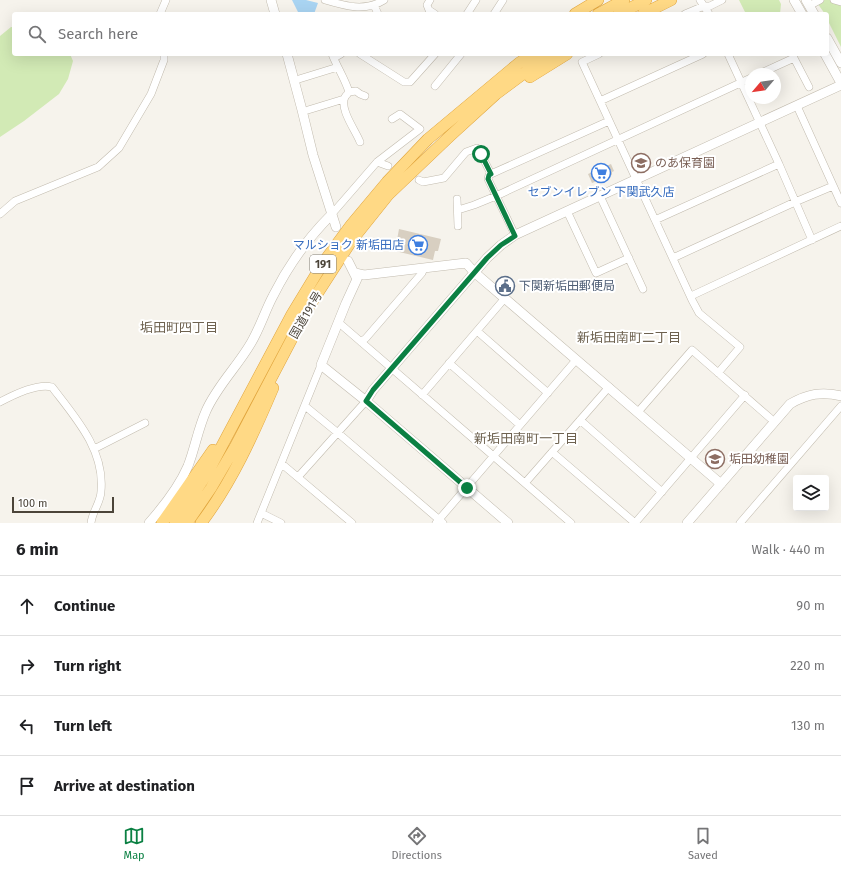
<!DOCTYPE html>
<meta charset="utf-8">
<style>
:root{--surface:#fff;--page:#f6f6f6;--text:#202124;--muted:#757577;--line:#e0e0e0;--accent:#0b8043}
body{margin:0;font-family:"Fira Sans","Noto Sans JP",sans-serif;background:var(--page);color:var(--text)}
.controls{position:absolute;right:12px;bottom:12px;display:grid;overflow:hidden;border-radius:4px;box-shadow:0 4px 16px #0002}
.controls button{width:36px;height:36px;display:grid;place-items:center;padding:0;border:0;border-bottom:1px solid var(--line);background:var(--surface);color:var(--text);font:20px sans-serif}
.compass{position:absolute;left:745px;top:68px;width:36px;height:36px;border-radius:50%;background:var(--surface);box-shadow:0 4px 16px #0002;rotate:241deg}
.scale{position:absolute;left:12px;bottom:10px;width:102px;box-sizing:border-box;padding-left:4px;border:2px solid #4b4439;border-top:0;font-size:11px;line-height:14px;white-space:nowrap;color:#4b4439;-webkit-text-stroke:3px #fff;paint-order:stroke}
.stop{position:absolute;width:12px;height:12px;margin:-9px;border:3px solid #0b8043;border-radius:50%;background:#fff}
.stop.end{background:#0b8043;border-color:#fff;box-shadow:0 1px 4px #0008}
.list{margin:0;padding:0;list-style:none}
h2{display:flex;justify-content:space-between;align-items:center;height:52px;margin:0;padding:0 16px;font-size:17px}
h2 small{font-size:13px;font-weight:400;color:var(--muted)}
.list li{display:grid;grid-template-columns:26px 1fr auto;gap:12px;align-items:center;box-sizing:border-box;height:60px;padding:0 16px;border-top:1px solid var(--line)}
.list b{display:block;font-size:15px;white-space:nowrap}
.list em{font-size:13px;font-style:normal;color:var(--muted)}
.icon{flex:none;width:22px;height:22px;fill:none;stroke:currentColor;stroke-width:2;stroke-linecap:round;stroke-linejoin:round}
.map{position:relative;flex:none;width:841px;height:523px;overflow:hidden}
.search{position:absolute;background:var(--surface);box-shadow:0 4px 16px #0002;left:12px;right:12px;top:12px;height:44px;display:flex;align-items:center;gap:10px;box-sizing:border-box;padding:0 14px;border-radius:4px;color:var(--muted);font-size:15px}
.sheet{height:292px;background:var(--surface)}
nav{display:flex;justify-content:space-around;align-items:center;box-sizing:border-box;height:56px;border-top:1px solid var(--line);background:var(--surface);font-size:11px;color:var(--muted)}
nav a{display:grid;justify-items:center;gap:2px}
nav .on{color:var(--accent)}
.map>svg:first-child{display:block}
</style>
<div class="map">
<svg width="841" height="523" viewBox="0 0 841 523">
<rect width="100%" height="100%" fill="#f6f3ec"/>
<path fill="#d2eab5" d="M739,0H779L781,4L780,14H746Z
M815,0H841V47L827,19V14H825Z
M11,27H14V54H70L73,61L68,79L59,94L24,121L0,137V36Z"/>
<path fill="#a9d4f2" d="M292,0H306L318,3L314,14H299Z"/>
<path fill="#d8cfc1" d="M611,164L614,171L612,172V175L592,183L588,174Z
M399,229L441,239L438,251H435L433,260L395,251Z"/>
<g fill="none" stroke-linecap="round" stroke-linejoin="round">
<g stroke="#c2bbae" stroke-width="8">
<path id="minor" d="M325,0C345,6 365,12 384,0
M430,0L427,5L429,10L435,14
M700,0L709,14
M834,0L841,2
M374,5L378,14
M809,6L820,0
M160,14L166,0
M467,14L476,0
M494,14L503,0
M685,14L704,6H710L722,0
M332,54C337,67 345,79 349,92C348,94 346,95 345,97C339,109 356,131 360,142
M360,54L404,82H410L435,54
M599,54L582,62L692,300L699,313L740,347L718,373
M728,54L779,164L812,240
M334,58L341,54
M759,74L794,58L809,87
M299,79L338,67
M435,86L461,54
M349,92L356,91L360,94L365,96
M600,101L703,54
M797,106L841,203
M308,110L344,99
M377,162L388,166
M491,174L609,121
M419,180L423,182L444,178L466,152L477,148L481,154L491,174L489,175L488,179L515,235
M600,196L643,289
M457,199L458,226
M458,210L474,205L496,196L751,78
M567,211L596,273L629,258
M0,214L15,201L98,167L119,148L151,94L164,60V54
M331,215L377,162L420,129L400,114L392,119
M655,220L779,164
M673,258L795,202L833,186
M691,296L841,226
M338,322L571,523
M477,331L548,393
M361,342L366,338L422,273L424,268
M449,363L520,425
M422,395L505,298
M0,402C13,395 37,383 52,387C75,417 105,450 101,491C101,502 92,512 91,523
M305,406L338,433L443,523
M638,412L692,350L770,418
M580,420L662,492
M94,449L145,423
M552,452L635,523
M282,464L352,523
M298,477L366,401
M525,483L609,387
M261,513L281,523
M257,523L321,365
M436,523L576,360
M635,523L745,395
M740,523L841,406"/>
</g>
<g stroke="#c2bbae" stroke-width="10">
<path id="tertiary" d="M271,0L275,14
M794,0L802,14
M806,0L814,14
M827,38L841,63
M287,54L302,110L313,155L336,227
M825,54L841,83
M348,261L357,279L346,303L321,365L366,401L508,523
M355,273L364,275L466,263L474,272L721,484
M366,401L373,390L487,258L501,245L515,235L841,85
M149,523C164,506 179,487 188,466C195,448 198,429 206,411C217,386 237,367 251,343C260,328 265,311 273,296C288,266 307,239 331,215
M687,523L790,404C807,394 822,391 841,396"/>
</g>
<g stroke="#e0a43c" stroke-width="12">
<path id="trunk" d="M575,14L598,0
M598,14L624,0
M619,14L646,0
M643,14L671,0
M530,77L567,54
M162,523L213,450
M175,523L208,472L292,314L323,263L351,225L387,182L428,139L519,63L533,54
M187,523L211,488L235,447L308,308L352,240L388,195L450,136L496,94L550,54
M201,523C232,482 253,435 273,388"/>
</g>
<use href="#minor" stroke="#fff" stroke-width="7"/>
<use href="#tertiary" stroke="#fff" stroke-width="9"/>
<use href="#trunk" stroke="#ffd985" stroke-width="11"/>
</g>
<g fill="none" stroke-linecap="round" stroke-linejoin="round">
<path stroke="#0b8043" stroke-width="5" d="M467,488L366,401L373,390L487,258L501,245L515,236L488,179L489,175L491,174L481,154"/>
</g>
<defs>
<g id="school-ring" transform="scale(1)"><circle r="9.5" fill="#fff" stroke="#8d6e63" stroke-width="1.5"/><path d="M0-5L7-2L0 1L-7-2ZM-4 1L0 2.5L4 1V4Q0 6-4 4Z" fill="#8d6e63"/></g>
<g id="supermarket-ring" transform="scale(1)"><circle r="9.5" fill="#fff" stroke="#3f7fe0" stroke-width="1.5"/><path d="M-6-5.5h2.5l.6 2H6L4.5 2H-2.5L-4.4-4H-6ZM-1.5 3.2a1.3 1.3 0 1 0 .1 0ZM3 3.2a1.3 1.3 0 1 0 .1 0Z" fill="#3f7fe0"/></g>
<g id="civic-ring" transform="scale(1)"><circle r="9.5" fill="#fff" stroke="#5c6f8a" stroke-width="1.5"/><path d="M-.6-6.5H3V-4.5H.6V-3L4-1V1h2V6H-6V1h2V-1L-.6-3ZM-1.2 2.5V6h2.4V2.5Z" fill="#5c6f8a"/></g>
</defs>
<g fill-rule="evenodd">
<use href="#school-ring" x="641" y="163"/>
<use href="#supermarket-ring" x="601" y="173"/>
<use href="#supermarket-ring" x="418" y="245"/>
<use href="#civic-ring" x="505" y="286"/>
<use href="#school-ring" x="715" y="459"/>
</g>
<g text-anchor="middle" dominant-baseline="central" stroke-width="4" stroke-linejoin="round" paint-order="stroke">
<rect fill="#fff" stroke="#817c74" stroke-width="1" x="310" y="255" width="26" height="18" rx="3"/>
<g font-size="11" font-weight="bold" fill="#4b4439">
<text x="323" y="264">191</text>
</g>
<g font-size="12" fill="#785e54" stroke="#fff" text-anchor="start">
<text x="655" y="163">のあ保育園</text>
<text x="729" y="459">垢田幼稚園</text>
</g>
<g font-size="12" fill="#366cbe" stroke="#fff">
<text x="601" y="192">セブンイレブン 下関武久店</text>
<text x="404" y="245" text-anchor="end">マルショク 新垢田店</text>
</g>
<g font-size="12" fill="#4e5e75" stroke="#fff" text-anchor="start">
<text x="519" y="286">下関新垢田郵便局</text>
</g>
<g font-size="12" fill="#4b4439" stroke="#fff">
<text transform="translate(306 315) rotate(-60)">国道191号</text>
</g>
<g font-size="13" fill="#6e6250" stroke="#fff">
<text x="179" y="327">垢田町四丁目</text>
<text x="629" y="337">新垢田南町二丁目</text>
<text x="526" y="438">新垢田南町一丁目</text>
</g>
</g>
</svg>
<div class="controls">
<button><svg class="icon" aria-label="layers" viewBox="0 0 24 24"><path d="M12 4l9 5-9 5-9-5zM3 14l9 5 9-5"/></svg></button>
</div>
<svg class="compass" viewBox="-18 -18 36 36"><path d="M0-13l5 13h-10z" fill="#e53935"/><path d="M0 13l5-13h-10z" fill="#757577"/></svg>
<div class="scale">100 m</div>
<div class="stop" style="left:481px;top:154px"></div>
<div class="stop end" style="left:467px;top:488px"></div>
<div class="search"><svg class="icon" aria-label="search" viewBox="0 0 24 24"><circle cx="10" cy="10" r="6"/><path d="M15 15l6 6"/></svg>Search here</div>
</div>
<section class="sheet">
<h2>6 min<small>Walk · 440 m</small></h2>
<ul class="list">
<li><svg class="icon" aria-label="ahead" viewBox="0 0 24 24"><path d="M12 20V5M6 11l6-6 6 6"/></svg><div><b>Continue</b></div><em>90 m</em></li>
<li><svg class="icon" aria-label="right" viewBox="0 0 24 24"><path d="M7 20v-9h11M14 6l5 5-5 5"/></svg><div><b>Turn right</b></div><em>220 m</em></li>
<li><svg class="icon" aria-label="left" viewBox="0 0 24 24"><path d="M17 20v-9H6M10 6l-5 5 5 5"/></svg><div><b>Turn left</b></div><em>130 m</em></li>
<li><svg class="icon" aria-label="arrive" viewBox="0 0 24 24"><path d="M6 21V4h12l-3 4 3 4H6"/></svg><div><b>Arrive at destination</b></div></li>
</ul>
</section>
<nav>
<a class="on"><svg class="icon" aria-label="map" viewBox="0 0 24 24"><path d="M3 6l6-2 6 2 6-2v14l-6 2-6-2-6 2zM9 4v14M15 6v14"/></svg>Map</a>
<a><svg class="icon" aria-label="directions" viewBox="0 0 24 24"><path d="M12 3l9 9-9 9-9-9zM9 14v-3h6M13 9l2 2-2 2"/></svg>Directions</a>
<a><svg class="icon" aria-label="saved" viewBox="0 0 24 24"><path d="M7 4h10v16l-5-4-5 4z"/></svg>Saved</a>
</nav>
